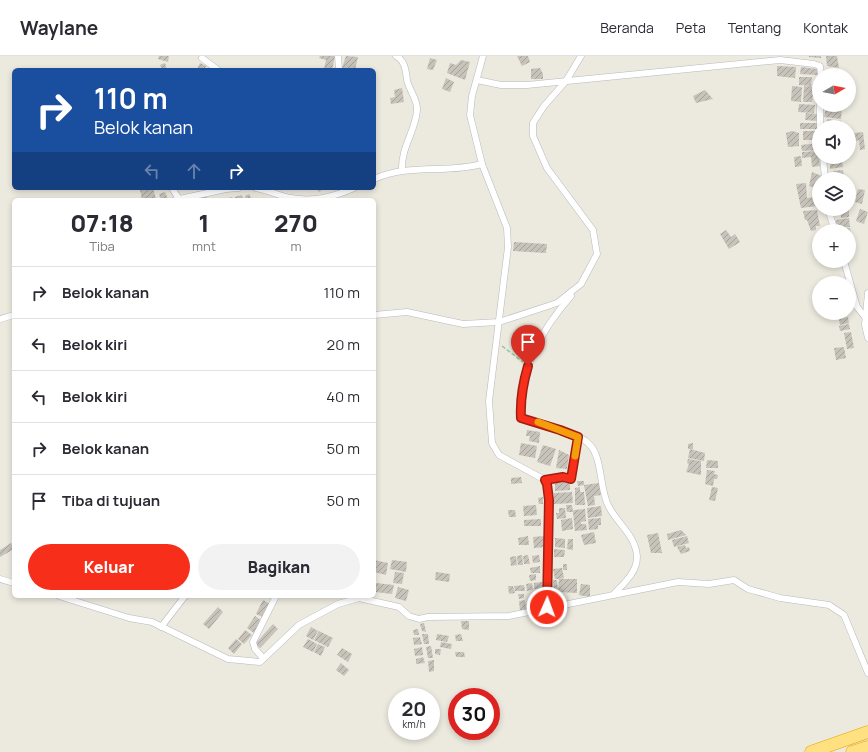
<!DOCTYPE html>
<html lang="id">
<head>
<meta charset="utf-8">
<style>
	:root { --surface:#fff; --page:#f2f2f3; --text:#2b2b33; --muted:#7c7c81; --line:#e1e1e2; --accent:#f62e1a }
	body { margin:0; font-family:Manrope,sans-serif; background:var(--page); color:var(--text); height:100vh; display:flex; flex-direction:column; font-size:15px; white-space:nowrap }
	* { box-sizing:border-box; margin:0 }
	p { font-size:13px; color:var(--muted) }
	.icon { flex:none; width:22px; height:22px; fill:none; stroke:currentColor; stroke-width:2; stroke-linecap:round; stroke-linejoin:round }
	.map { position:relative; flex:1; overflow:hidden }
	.drawer { position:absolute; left:12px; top:142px; width:364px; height:400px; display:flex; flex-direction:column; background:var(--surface); border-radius:6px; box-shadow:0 2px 6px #0003 }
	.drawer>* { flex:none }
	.top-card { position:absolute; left:12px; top:12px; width:364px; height:122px; border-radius:6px; box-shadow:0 2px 6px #0003; background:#1a4fa0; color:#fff; overflow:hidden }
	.needle { width:26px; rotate:80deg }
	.controls { position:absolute; left:812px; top:12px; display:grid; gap:8px }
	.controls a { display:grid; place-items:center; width:44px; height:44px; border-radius:50%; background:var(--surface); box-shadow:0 2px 6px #0003; font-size:20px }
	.speed { position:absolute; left:388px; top:632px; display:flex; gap:8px; font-size:20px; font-weight:700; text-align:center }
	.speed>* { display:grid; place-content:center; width:52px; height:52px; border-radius:50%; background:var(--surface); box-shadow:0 2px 6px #0003; line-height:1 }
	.speed small { font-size:10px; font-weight:400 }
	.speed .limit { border:6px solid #d22; background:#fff; color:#111 }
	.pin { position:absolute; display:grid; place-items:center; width:34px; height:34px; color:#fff; margin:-41px -17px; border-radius:50% 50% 50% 0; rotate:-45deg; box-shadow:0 0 4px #0007 }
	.pin .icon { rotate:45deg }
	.me { position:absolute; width:44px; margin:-22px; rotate:2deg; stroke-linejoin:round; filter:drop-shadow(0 0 3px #0008) }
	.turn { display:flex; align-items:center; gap:14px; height:84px; padding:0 16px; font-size:18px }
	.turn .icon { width:52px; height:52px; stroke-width:2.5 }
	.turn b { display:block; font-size:28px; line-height:34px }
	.lanes { display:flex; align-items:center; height:38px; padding:0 16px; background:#0003; justify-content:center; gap:20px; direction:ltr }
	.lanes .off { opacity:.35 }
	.eta { display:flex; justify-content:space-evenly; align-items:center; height:68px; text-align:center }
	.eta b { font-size:24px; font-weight:800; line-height:28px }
	.button { display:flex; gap:8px; margin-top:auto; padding:8px 16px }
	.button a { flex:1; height:46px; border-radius:24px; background:var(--accent); color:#fff; font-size:16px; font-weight:800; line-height:46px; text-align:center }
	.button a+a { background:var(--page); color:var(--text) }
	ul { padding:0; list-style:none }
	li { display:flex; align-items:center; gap:12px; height:52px; padding:0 16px; border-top:1px solid var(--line) }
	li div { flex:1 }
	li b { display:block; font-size:15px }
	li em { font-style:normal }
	header { display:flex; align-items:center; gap:24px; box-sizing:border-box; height:56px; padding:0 20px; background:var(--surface); border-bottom:1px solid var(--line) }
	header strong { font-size:19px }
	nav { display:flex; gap:22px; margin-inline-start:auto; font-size:14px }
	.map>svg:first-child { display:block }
	.building { fill:url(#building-hatch) }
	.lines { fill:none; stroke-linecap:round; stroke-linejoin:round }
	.street-casing { stroke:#b6b9bf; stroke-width:7 }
	.highway-casing { stroke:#eaa400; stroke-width:13 }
	.path { stroke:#91c7a1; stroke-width:1.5; stroke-dasharray:4 2; stroke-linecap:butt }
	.street { stroke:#fff; stroke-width:6 }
	.highway { stroke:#ffe182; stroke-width:12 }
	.route-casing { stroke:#a01e11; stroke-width:10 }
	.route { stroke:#f62e1a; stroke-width:7 }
	.slow { stroke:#f59e0b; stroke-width:7 }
</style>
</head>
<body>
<header>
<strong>Waylane</strong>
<nav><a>Beranda</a><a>Peta</a><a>Tentang</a><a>Kontak</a></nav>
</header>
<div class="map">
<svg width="868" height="696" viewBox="0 0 868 696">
	<defs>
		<pattern id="building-hatch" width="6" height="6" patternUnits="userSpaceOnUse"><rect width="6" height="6" fill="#c7c3bb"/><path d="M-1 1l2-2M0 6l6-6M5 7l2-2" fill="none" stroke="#a4a19b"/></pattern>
	</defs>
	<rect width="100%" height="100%" fill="#ece9de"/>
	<g class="building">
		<path d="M159,0H169L168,6L158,3Z"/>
		<path d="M320,0H335L332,14L324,13L326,4L319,2Z"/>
		<path d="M346,0L358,1L355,14L342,12Z"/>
		<path d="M517,0H528L530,6L522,10Z"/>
		<path d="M809,0H821V2L809,1Z"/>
		<path d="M826,0H837L839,12L827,10Z"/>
		<path d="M430,2L437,4L433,14L427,13Z"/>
		<path d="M461,4L470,6L465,24L447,17L450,7L456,9Z"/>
		<path d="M165,7L167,14H162L160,9Z"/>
		<path d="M200,7L206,10L204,14H197Z"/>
		<path d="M777,10L796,11L795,22L777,20Z"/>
		<path d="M801,11L817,13V19L800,18Z"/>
		<path d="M540,12L543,18V23H531V13Z"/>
		<path d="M835,15L840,16V19H835Z"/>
		<path d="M799,21H812L811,30L799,29Z"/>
		<path d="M446,22L454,26L450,36L442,33Z"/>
		<path d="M792,30L802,31L801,46L791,45Z"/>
		<path d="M804,30L817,31V38H813L812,46H803Z"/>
		<path d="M402,32L404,46L391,48L390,42L395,41L394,34Z"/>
		<path d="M705,34L713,43L696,47L693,40Z"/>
		<path d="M799,48L815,49L814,57L798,56Z"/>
		<path d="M826,50L842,52L841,63L824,61Z"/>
		<path d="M806,57L818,58V65L805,64Z"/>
		<path d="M827,63L842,65L841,71H826Z"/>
		<rect x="800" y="67" width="18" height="6"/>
		<path d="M792,75L799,77V90L788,91L786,77Z"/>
		<rect x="803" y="75" width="14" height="9"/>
		<path d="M863,76L865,93L860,94L859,84L855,85L854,77Z"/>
		<path d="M819,87V94L802,95L801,89Z"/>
		<path d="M818,95L820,110L812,111L811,101L802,102V96Z"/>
		<path d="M801,100L802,110L795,111L794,101Z"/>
		<path d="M826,101H840V102L827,103Z"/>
		<path d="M842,103L843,111L830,113V108L834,107L833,104Z"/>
		<path d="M843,114L844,123H834L833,115Z"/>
		<path d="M812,116L824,121V123H819V133L809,130Z"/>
		<path d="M806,127L807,142L816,141L817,150L801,152L796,128Z"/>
		<path d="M148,132H153L156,143L142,144L140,134Z"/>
		<path d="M316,132H324L319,136Z"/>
		<path d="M858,133L865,134L862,148L855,146Z"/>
		<path d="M165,136L168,143L161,144L159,138Z"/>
		<path d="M206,138L207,144H199L198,139Z"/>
		<path d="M249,138L251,142L246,144L245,140Z"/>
		<path d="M242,139L243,144H235V141Z"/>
		<path d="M232,141L233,144H223Z"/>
		<path d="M834,153H849V161L841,162V159H834Z"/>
		<path d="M860,153L868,156L864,168L856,165Z"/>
		<path d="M817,154L820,170H816V174L811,175L807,164H805L803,155Z"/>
		<path d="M849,162L850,171L837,172L836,164Z"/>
		<path d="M850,172L851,181H849V175H842V173Z"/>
		<path d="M726,174L731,181L735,178L740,186L729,193L720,178Z"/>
		<path d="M514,186L547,188L546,197L513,195Z"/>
		<path d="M848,261L849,267L840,269L839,263Z"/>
		<path d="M849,268L850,273L840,275L839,270Z"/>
		<path d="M851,276L854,292L847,293L844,277Z"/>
		<path d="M844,291L846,302L836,304L834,292Z"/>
		<path d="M527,374L540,376L539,387L529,385L530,380H526Z"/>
		<path d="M521,387L537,390L535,402L519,399Z"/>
		<path d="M693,387V393H688V388Z"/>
		<path d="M543,389L556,393L550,410L537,406Z"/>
		<path d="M690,393L705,397L704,405L688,402Z"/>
		<path d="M559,394L569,399L567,413L556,412Z"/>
		<path d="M688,403L701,405V419L686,416L689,408L687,407Z"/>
		<path d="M707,404L718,405V412H706Z"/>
		<path d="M707,414L715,415L714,418L718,419L717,423H714L713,430L705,428Z"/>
		<path d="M521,421L522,427L511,428V422Z"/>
		<path d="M577,425H584V429L578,430Z"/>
		<path d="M570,426V434L555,435V427Z"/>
		<path d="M599,427L601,439L594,440L595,449L588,450L584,429Z"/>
		<path d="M580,431V436H584L585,449H575V432Z"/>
		<path d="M712,431L718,432L715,445L709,444Z"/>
		<path d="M572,436L573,447L554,448V437Z"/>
		<path d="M543,441V448H539L538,442Z"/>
		<path d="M536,449L537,459L524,460L523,450Z"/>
		<path d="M566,449H572L573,456H567Z"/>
		<path d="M601,450L602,460L588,462L587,452Z"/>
		<path d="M559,452H565L566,462L557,463L556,457H559Z"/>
		<path d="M585,453L586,465L581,466V468H586L587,474L575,475L573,456L574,454Z"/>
		<path d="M508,454H515L516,461H509Z"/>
		<path d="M572,462L573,473L562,475L561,464Z"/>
		<path d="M601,462V469H598V473L589,474L588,463Z"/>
		<path d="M541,463V470H524V464Z"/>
		<path d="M681,474L686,479L668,484L667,478Z"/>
		<path d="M594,476L596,487L584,489L581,479Z"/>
		<path d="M658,477L662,497H651L647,479Z"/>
		<path d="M528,480L529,489H519L518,482Z"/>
		<path d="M544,480L545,491L534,492L533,481Z"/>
		<path d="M687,480L689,487L674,491L672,484Z"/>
		<path d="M555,482L565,483V492L555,491Z"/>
		<path d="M568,483H573V494L567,493Z"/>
		<path d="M11,487L14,493L0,501V494Z"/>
		<path d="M685,489L686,492L689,491L690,495L681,498L677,491Z"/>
		<path d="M554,493L565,494L564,501H554Z"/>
		<path d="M522,499L523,509H518L517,500Z"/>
		<path d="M528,499L530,508H524L523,500Z"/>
		<path d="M539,499L540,506L533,507L532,500Z"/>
		<path d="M516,500L517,509L511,510L510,501Z"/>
		<path d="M374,504L388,507L386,519L374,516Z"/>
		<path d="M392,504L407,506L406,516L390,513Z"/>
		<rect x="563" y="508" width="4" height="6"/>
		<path d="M540,510V517H531L530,512Z"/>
		<path d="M562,512L564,522L559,523H577V537L558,536L559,523H555L553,513Z"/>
		<path d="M395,516L404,517L402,528L393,527Z"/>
		<path d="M436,516L450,518L449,526L435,524Z"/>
		<path d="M536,518V524L530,525L529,519Z"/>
		<path d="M553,524H557L558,535H554Z"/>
		<path d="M542,526L543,533H534V527Z"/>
		<path d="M376,527L394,529L392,538L375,536Z"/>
		<path d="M532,527L533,534L527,535L526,528Z"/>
		<path d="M581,528L590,529V541L579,539Z"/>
		<path d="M524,529L525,535H515L514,530Z"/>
		<path d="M508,530H513L515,537L509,538Z"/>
		<path d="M398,531L409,534L406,545L395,542Z"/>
		<path d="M542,536L543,545H536L535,537Z"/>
		<path d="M518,538H524V542L519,543Z"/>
		<path d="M263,544L270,548L263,561L256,558Z"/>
		<path d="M525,544L526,554L520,555L519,545Z"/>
		<path d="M218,551L223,556L209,573L203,568Z"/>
		<path d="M255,560L262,565L254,577L247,572Z"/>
		<path d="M461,565H469V574L462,573Z"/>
		<path d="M424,567L426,576L422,575L420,568Z"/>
		<path d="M273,568L278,573L260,592L255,588Z"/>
		<path d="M311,571L318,575L313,584L306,580Z"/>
		<path d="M418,573L419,579H414L413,574Z"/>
		<path d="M245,574L252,579L244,588L238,583Z"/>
		<path d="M319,575L333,582L328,591L314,584Z"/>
		<path d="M422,578H428L429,588H424Z"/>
		<path d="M437,578L449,580L447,586L436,584Z"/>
		<path d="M461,578L463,585H456L455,579Z"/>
		<path d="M420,581L422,588L414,589L413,582Z"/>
		<path d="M236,583L242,588L234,598L228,592Z"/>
		<path d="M308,583L317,588L313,596L303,591Z"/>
		<path d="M441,586L452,588L451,593L440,591Z"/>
		<path d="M318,588L325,591L321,600L314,596Z"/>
		<path d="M431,590L433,602H428L426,591Z"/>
		<path d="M422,591L423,599L415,600L414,593Z"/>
		<path d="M342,592L352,598L348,606L337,599Z"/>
		<path d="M435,593H441L440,599L435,598Z"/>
		<path d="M455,596H464L465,601H456Z"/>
		<path d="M423,601L425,607L416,608V603Z"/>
		<path d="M434,604V615L429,616L428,605Z"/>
		<path d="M341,607L349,614L344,620L336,614Z"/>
	</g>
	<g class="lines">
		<g class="street-casing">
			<g id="street">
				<path d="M338,0L339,14"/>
				<path d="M396,0C405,4 406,16 407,24C409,34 418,44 417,54C416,74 401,91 402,114"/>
				<path d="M483,0L472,40L470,59L482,108L507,172L508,191L489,345L492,387L499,399L545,424L547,428L549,444L547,551"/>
				<path d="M202,2L218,14"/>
				<path d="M477,24L501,29H527L780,4L814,8L820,10L821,19"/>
				<path d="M820,49V71"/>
				<path d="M823,101L825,123"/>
				<path d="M374,123C411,107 445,118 482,108"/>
				<path d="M172,132L179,143"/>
				<path d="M256,132C268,134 279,140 291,142C314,146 333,141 354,132"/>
				<path d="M175,144L226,133L238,132"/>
				<path d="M828,153L835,175"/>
				<path d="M844,205L857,251L865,261"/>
				<path d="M868,237L865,269L868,282"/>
				<path d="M571,240C541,274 518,314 521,362C538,366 578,376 589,388C603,401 599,434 609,451C618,468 636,480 637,501C637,517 623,528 613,539"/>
				<path d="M374,259L407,256L463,268L499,266L557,247L581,228L597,198L593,174L547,112L533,80V67L544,50L566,25L581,0"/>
				<path d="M0,263L14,259"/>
				<path d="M545,424L563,421L571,423L577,381"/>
				<path d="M0,523L14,527"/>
				<path d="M59,540L129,562L152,566L228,603L260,606L299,569L338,548L359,542L399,551L409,560L419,563L428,561L509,560L678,526L709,528L734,524L748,533L780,542L829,549L844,559L868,617"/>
				<path d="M161,571L185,540"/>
				<path d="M263,602L255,593L253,586L276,540"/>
			</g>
		</g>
		<g class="highway-casing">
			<g id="highway">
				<path d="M811,696L868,676"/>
				<path d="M852,696L868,691"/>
			</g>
		</g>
		<path class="path" d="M502,290L523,306"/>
		<use href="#street" class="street"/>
		<use href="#highway" class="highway"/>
	</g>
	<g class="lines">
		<g class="route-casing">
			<path id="route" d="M528,310C523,327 520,344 521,362L560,374L578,381L571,423L563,421L545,424L547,428L549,444L547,551"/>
		</g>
		<use href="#route" class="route"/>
		<path class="slow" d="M538,366L578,381L575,400"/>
	</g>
</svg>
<div class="controls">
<a><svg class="needle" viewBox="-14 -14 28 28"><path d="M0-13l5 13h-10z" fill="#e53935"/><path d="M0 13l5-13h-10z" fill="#7c7c81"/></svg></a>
<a><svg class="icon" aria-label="sound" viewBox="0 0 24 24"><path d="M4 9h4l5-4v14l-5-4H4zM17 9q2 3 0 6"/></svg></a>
<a><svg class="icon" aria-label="layers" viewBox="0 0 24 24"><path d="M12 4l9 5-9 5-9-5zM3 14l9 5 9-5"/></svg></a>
<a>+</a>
<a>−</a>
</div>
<div class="speed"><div>20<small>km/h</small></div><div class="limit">30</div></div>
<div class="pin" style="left:528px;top:310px;background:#d93025"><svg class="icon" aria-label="arrive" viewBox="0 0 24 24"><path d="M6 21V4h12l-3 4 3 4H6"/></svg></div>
<svg class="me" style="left:547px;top:551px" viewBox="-20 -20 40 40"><circle r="17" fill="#f62e1a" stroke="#fff" stroke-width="3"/><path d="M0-11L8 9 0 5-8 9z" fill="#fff"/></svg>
<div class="top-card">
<div class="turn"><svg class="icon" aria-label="right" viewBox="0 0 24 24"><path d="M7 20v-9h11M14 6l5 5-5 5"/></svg><div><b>110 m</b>Belok kanan</div></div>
<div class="lanes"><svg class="icon off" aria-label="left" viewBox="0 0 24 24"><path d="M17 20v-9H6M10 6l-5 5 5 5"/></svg><svg class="icon off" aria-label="ahead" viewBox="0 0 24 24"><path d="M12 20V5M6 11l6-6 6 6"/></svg><svg class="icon" aria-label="right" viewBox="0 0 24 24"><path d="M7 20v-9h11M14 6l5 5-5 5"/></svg></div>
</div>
<section class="drawer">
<div class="eta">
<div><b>07:18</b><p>Tiba</p></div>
<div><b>1</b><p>mnt</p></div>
<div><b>270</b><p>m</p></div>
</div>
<ul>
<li><svg class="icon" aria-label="right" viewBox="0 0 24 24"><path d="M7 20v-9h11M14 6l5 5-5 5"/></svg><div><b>Belok kanan</b></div><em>110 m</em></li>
<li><svg class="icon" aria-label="left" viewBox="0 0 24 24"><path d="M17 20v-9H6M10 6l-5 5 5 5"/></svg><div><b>Belok kiri</b></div><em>20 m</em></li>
<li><svg class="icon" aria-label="left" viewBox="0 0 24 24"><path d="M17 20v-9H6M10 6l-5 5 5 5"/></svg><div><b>Belok kiri</b></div><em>40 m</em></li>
<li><svg class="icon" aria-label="right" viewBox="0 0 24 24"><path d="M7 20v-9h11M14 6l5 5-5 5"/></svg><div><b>Belok kanan</b></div><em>50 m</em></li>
<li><svg class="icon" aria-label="arrive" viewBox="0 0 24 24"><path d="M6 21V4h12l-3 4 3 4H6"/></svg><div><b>Tiba di tujuan</b></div><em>50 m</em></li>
</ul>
<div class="button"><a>Keluar</a><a>Bagikan</a></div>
</section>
</div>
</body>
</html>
